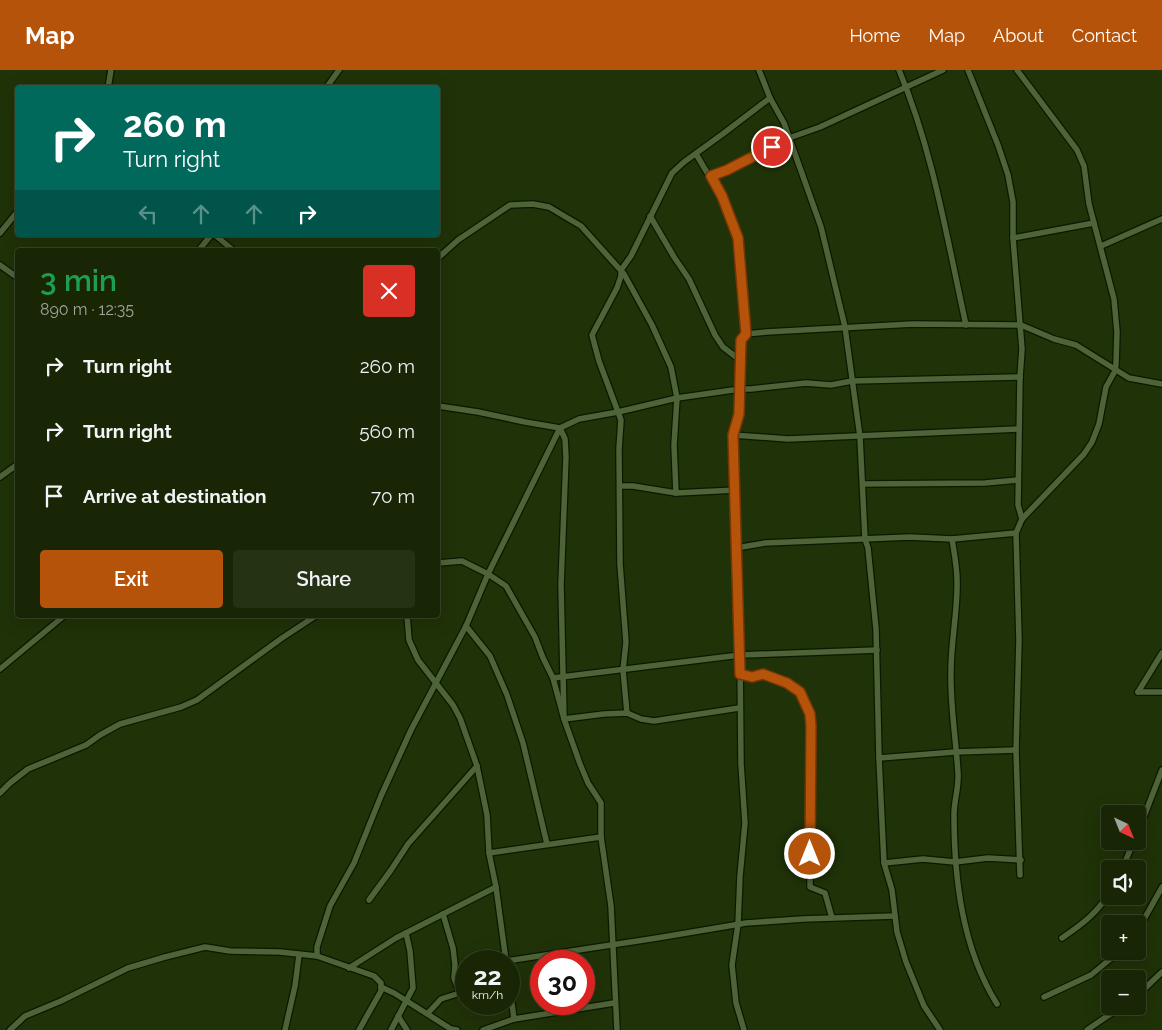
<!DOCTYPE html>
<html lang="en">
<head>
<meta charset="utf-8">
<style>
	:root { --surface:#182606; --page:#253214; --text:#f1f3f6; --muted:#9fa59b; --line:#364328; --accent:#b45309 }
	body { margin:0; font-family:Raleway,sans-serif; background:var(--page); color:var(--text); height:100vh; display:flex; flex-direction:column; font-size:19px; white-space:nowrap }
	* { box-sizing:border-box; margin:0 }
	p { font-size:16px; color:var(--muted) }
	.icon { flex:none; width:28px; height:28px; fill:none; stroke:currentColor; stroke-width:2; stroke-linecap:round; stroke-linejoin:round }
	.map { position:relative; flex:1; overflow:hidden }
	.sheet { position:absolute; left:15px; top:178px; width:425px; height:370px; display:flex; flex-direction:column; background:var(--surface); border-radius:5px; box-shadow:0 5px 20px #0002,0 0 0 1px var(--line) }
	.sheet>* { flex:none }
	.hud { position:absolute; left:15px; top:15px; width:425px; height:152px; border-radius:5px; box-shadow:0 5px 20px #0002,0 0 0 1px var(--line); background:#00695c; color:#fff; overflow:hidden }
	.needle { width:32px; rotate:137deg }
	.controls { position:absolute; left:1101px; top:735px; display:grid; gap:10px }
	.controls a { display:grid; place-items:center; width:45px; height:45px; border-radius:5px; background:var(--surface); box-shadow:0 5px 20px #0002,0 0 0 1px var(--line); font-size:25px }
	.speed { position:absolute; left:455px; top:880px; display:flex; gap:10px; font-size:25px; font-weight:700; text-align:center }
	.speed>* { display:grid; place-content:center; width:65px; height:65px; border-radius:50%; background:var(--surface); box-shadow:0 5px 20px #0002,0 0 0 1px var(--line); line-height:1 }
	.speed small { font-size:12px; font-weight:400 }
	.speed .limit { border:8px solid #d22; background:#fff; color:#111 }
	.pin { position:absolute; display:grid; place-items:center; width:42px; height:42px; color:#fff; margin:-21px; border:2px solid #fff; border-radius:50%; box-shadow:0 1px 5px #0007 }
	.me { position:absolute; width:55px; margin:-28px; rotate:0deg; stroke-linejoin:round; filter:drop-shadow(0 0 4px #0008) }
	.turn { display:flex; align-items:center; gap:18px; height:105px; padding:0 25px; font-size:22px }
	.turn .icon { width:65px; height:65px; stroke-width:2.5 }
	.turn b { display:block; font-size:35px; line-height:42px }
	.lanes { display:flex; align-items:center; height:48px; padding:0 25px; background:#0003; justify-content:center; gap:25px; direction:ltr }
	.lanes .off { opacity:.35 }
	.round { display:grid; place-items:center; flex:none; width:52px; height:52px; border-radius:5px; background:var(--page) }
	.head { display:flex; align-items:center; justify-content:space-between; height:85px; padding:0 25px }
	h1 { font-size:30px; font-weight:600; line-height:38px; color:#1e9e55 }
	.cta { display:flex; gap:10px; margin-top:auto; padding:10px 25px }
	.cta a { flex:1; height:58px; border-radius:5px; background:var(--accent); color:#fff; font-size:20px; font-weight:600; line-height:58px; text-align:center }
	.cta a+a { background:var(--page); color:var(--text) }
	ul { padding:0; list-style:none }
	li { display:flex; align-items:center; gap:15px; height:65px; padding:0 25px }
	li div { flex:1 }
	li b { display:block; font-size:19px }
	li em { font-style:normal }
	header { display:flex; align-items:center; gap:30px; box-sizing:border-box; height:70px; padding:0 25px; background:var(--accent); color:#fff }
	header strong { font-size:24px }
	nav { display:flex; gap:28px; margin-inline-start:auto; font-size:18px }
	.map>svg:first-child { display:block }
	.lines { fill:none; stroke-linecap:round; stroke-linejoin:round }
	.minor-casing { stroke:#0c1800; stroke-width:8 }
	.minor { stroke:#4f6339; stroke-width:5.5 }
	.route-casing { stroke:#753606; stroke-width:12 }
	.route { stroke:#b45309; stroke-width:9 }
</style>
</head>
<body>
<header>
<strong>Map</strong>
<nav><a>Home</a><a>Map</a><a>About</a><a>Contact</a></nav>
</header>
<div class="map">
<svg width="1162" height="960" viewBox="0 0 1162 960">
	<rect width="100%" height="100%" fill="#203208"/>
	<g class="lines">
		<g class="minor-casing">
			<g id="minor">
				<path d="M759,0L770,28L784,53L821,157L845,257L860,367L865,469L868,478L876,559L879,688L884,793L892,820L897,862L906,892L924,936L940,960"/>
				<path d="M899,0C933,81 947,169 966,255"/>
				<path d="M968,0L998,75L1008,105L1013,132V168L1022,279L1020,307L1018,435L1022,449L1016,463L1019,570L1016,680L1020,805"/>
				<path d="M1017,0L1077,80L1084,96L1089,134L1114,229L1117,262L1116,294L1115,301L1106,317L1099,354L1092,372L1084,384L1022,449"/>
				<path d="M108,18L111,0"/>
				<path d="M326,18L339,0"/>
				<path d="M696,84L721,126L738,168L746,264"/>
				<path d="M711,106L727,100L789,68L820,57L943,0"/>
				<path d="M650,146L674,187L689,209L715,265L723,277L740,290"/>
				<path d="M0,163L18,141"/>
				<path d="M215,165L233,180"/>
				<path d="M1013,168L1094,153"/>
				<path d="M1101,176L1162,149"/>
				<path d="M199,180L211,165"/>
				<path d="M438,188L458,170L510,135L533,134L549,137L581,156L624,204L652,255L671,297L677,328L674,375L676,423L736,420"/>
				<path d="M0,195L18,208"/>
				<path d="M438,336L478,342L525,352L560,358L565,369L566,387L561,515L564,649L604,644L627,643L641,649L654,651L739,638"/>
				<path d="M733,365L788,369L1019,359"/>
				<path d="M0,407L18,394"/>
				<path d="M863,414L985,413L1018,410"/>
				<path d="M620,416H633L676,423"/>
				<path d="M952,469C954,482 957,496 957,510C958,540 951,570 951,601C950,635 956,669 958,703C959,717 954,731 954,744C954,808 962,878 997,934"/>
				<path d="M736,478L765,473L910,467L952,469L1016,463"/>
				<path d="M438,493L462,491L488,504L506,516L535,567L543,588L553,608L564,649L580,694L588,713L601,733V767L611,836L617,960"/>
				<path d="M407,545L409,570L418,590L453,635L460,648L477,696L487,745L489,783L496,817L506,891"/>
				<path d="M466,556L490,586L507,625L523,673L547,774"/>
				<path d="M877,580L740,585L733,365L739,344L740,319H751L806,313L831,315L852,311L1020,307"/>
				<path d="M0,599L65,545"/>
				<path d="M740,603L752,607L763,604L787,613L800,622L810,644L811,656L810,817L825,823L832,848"/>
				<path d="M553,608L740,585L741,694L745,753L740,806L738,854L732,895L736,933L744,960"/>
				<path d="M1138,622L1162,583"/>
				<path d="M1138,622H1162"/>
				<path d="M627,643L623,600L626,572L620,494L619,379L621,350L599,291L592,265L617,218L621,206V200L631,186L672,103L684,92L724,63L770,28"/>
				<path d="M879,688L955,682L1016,680"/>
				<path d="M0,723L10,713L28,699L86,675L100,665L120,654L181,637L197,630L282,568L317,545"/>
				<path d="M1138,762L1162,700"/>
				<path d="M489,783L601,767"/>
				<path d="M884,793L923,789L955,792L988,788L1021,790"/>
				<path d="M1122,799L1134,771"/>
				<path d="M369,830L391,800L408,774L477,696"/>
				<path d="M443,844L453,878L455,895L454,908L460,923"/>
				<path d="M1138,860L1162,817"/>
				<path d="M1062,868C1081,855 1099,842 1110,821"/>
				<path d="M506,891L657,868L746,853L803,849L895,846"/>
				<path d="M349,898L396,868L496,817"/>
				<path d="M381,917L394,923L451,959L457,960"/>
				<path d="M1138,925L1162,902"/>
				<path d="M1044,927L1091,905L1120,881"/>
				<path d="M428,943L441,929L466,921"/>
				<path d="M398,946L407,960"/>
				<path d="M514,949L614,933"/>
				<path d="M10,960L25,946L61,931L128,898L165,887L205,877L230,881L280,882L317,886"/>
				<path d="M285,960L295,916L299,885"/>
				<path d="M359,960L381,921V913L374,906L317,886V877L330,836L354,793L381,726L411,660L466,556L488,504L560,358L579,349L618,342L677,328L740,319L742,268L746,264L766,262L913,254L1021,255L1054,269L1076,275L1129,308L1162,314"/>
				<path d="M391,960L413,918L410,881L406,863"/>
				<path d="M483,960L514,949L509,911"/>
				<path d="M1087,960L1122,936"/>
			</g>
		</g>
		<use href="#minor" class="minor"/>
	</g>
	<g class="lines">
		<g class="route-casing">
			<path id="route" d="M772,77L727,100L711,106L722,126L738,168L746,264L741,270L739,344L733,365L740,604L752,607L763,604L787,613L800,622L810,644L811,656L810,784"/>
		</g>
		<use href="#route" class="route"/>
	</g>
</svg>
<div class="controls">
<a><svg class="needle" viewBox="-14 -14 28 28"><path d="M0-13l5 13h-10z" fill="#e53935"/><path d="M0 13l5-13h-10z" fill="#9fa59b"/></svg></a>
<a><svg class="icon" aria-label="sound" viewBox="0 0 24 24"><path d="M4 9h4l5-4v14l-5-4H4zM17 9q2 3 0 6"/></svg></a>
<a>+</a>
<a>−</a>
</div>
<div class="speed"><div>22<small>km/h</small></div><div class="limit">30</div></div>
<div class="pin" style="left:772px;top:77px;background:#d93025"><svg class="icon" aria-label="arrive" viewBox="0 0 24 24"><path d="M6 21V4h12l-3 4 3 4H6"/></svg></div>
<svg class="me" style="left:810px;top:784px" viewBox="-20 -20 40 40"><circle r="17" fill="#b45309" stroke="#fff" stroke-width="3"/><path d="M0-11L8 9 0 5-8 9z" fill="#fff"/></svg>
<div class="hud">
<div class="turn"><svg class="icon" aria-label="right" viewBox="0 0 24 24"><path d="M7 20v-9h11M14 6l5 5-5 5"/></svg><div><b>260 m</b>Turn right</div></div>
<div class="lanes"><svg class="icon off" aria-label="left" viewBox="0 0 24 24"><path d="M17 20v-9H6M10 6l-5 5 5 5"/></svg><svg class="icon off" aria-label="ahead" viewBox="0 0 24 24"><path d="M12 20V5M6 11l6-6 6 6"/></svg><svg class="icon off" aria-label="ahead" viewBox="0 0 24 24"><path d="M12 20V5M6 11l6-6 6 6"/></svg><svg class="icon" aria-label="right" viewBox="0 0 24 24"><path d="M7 20v-9h11M14 6l5 5-5 5"/></svg></div>
</div>
<section class="sheet">
<div class="head"><div><h1>3 min</h1><p>890 m · 12:35</p></div><a class="round" style="background:#d93025;color:#fff"><svg class="icon" aria-label="close" viewBox="0 0 24 24"><path d="M6 6l12 12M18 6L6 18"/></svg></a></div>
<ul>
<li><svg class="icon" aria-label="right" viewBox="0 0 24 24"><path d="M7 20v-9h11M14 6l5 5-5 5"/></svg><div><b>Turn right</b></div><em>260 m</em></li>
<li><svg class="icon" aria-label="right" viewBox="0 0 24 24"><path d="M7 20v-9h11M14 6l5 5-5 5"/></svg><div><b>Turn right</b></div><em>560 m</em></li>
<li><svg class="icon" aria-label="arrive" viewBox="0 0 24 24"><path d="M6 21V4h12l-3 4 3 4H6"/></svg><div><b>Arrive at destination</b></div><em>70 m</em></li>
</ul>
<div class="cta"><a>Exit</a><a>Share</a></div>
</section>
</div>
</body>
</html>
